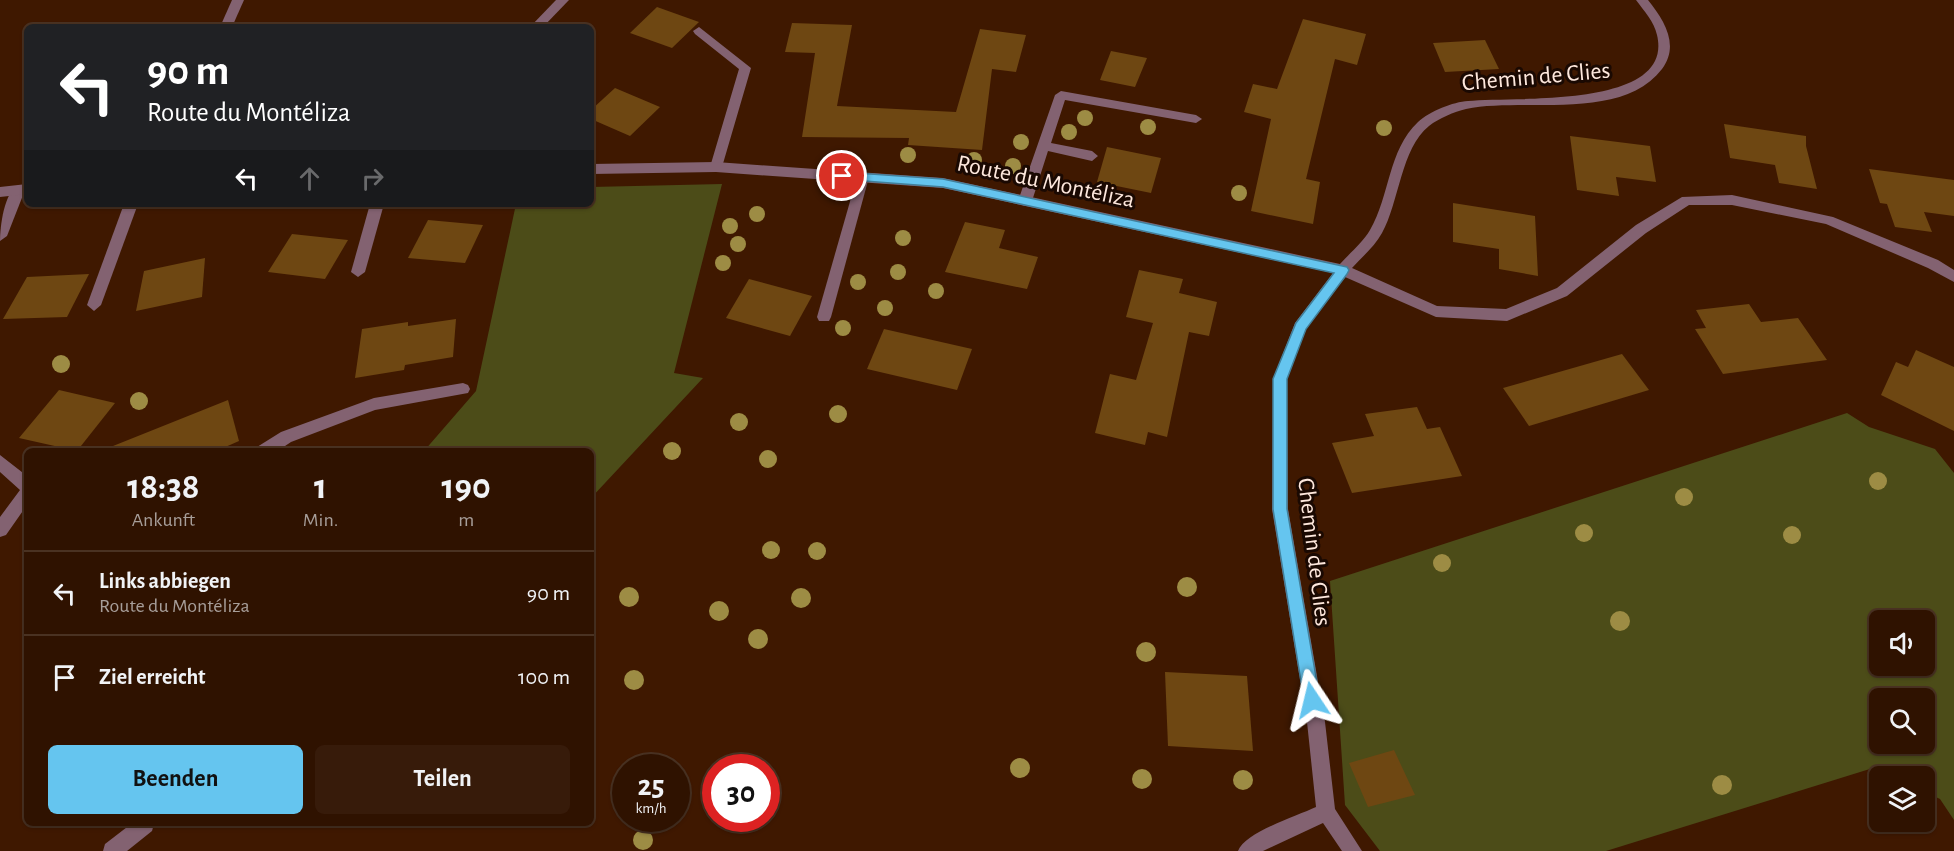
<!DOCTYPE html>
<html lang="de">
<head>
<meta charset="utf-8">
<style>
	:root { --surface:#2f1200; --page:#371b0a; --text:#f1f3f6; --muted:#a79e99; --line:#4a3222; --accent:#65c5ef }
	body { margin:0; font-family:"Alegreya Sans",sans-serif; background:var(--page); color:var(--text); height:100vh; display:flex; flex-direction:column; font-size:22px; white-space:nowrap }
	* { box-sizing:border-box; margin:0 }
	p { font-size:20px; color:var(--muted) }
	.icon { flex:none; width:33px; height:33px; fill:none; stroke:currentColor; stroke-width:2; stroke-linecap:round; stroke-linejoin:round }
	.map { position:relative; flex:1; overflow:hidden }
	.side { position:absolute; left:24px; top:448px; width:570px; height:378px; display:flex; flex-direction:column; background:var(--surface); border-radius:9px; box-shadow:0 2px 4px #0004,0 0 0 2px var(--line) }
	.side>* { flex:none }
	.top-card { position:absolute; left:24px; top:24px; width:570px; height:183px; border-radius:9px; box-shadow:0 2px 4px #0004,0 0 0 2px var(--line); background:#202124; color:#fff; overflow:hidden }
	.fabs { position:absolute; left:1869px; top:610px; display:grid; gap:12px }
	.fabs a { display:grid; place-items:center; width:66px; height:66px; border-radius:9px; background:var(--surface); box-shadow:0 2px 4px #0004,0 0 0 2px var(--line); font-size:30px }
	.speed { position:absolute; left:612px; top:754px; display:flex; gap:12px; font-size:30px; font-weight:700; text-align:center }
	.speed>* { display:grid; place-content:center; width:78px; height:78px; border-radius:50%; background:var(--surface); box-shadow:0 2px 4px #0004,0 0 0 2px var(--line); line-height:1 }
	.speed small { font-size:15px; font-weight:400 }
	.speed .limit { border:9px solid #d22; background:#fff; color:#111 }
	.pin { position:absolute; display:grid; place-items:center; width:51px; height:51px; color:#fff; margin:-26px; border:3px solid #fff; border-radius:50%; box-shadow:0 2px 6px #0007 }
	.me { position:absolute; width:66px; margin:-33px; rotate:350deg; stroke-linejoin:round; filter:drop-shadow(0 0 4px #0008) }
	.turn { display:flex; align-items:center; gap:21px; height:126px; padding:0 24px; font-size:27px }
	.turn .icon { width:78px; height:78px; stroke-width:2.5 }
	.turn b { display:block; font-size:42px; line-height:51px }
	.lanes { display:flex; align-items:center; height:57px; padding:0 24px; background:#0003; justify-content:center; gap:30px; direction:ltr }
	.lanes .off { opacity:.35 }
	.eta { display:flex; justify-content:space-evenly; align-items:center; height:102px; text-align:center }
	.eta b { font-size:36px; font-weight:600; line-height:42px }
	.button { display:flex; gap:12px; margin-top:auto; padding:12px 24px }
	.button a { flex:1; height:69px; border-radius:9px; background:var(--accent); color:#111; font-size:24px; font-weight:600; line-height:69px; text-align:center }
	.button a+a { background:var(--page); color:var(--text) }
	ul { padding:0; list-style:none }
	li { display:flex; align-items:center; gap:18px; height:84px; padding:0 24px; border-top:2px solid var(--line) }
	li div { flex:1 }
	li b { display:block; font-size:22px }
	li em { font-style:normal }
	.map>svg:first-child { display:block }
	.green { fill:#4c4c18; fill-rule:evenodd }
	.building { fill:#6e4712 }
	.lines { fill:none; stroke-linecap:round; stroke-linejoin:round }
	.service { fill:#836271; fill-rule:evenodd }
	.minor { fill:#836271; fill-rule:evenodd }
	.tree { fill:#9d8c44 }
	.route { fill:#65c5ef; stroke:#42809b; stroke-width:1.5 }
	.labels { text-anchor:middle; stroke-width:6; stroke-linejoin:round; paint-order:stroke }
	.street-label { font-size:24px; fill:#fee8dd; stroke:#1a0902 }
</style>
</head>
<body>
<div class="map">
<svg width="1954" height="851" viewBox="0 0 1954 851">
	<rect width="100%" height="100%" fill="#3f1800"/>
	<g class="green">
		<path d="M722,184L674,373L703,378L591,498V452L424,451L476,391L516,204H591V187Z"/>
		<path d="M1847,413L1869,427L1935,449L1954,473V820L1940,799L1925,792L1924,777H1892L1873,768L1606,851H1380L1345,805L1330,581ZM1880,621H1924V666H1880ZM1880,699H1924V744H1880Z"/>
	</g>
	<g class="building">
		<path d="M657,7L699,22L672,48L630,33Z"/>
		<path d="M1303,19L1366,34L1357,65L1335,59L1306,179L1320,182L1313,224L1251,211L1271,119L1244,112L1253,84L1277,89Z"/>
		<path d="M792,23L852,25L837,106L956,112L980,29L1026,35L1016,72L992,69L982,150L908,145L909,138L802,137L815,53L785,52Z"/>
		<path d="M1485,40L1499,69L1445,72L1433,43Z"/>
		<path d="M1111,51L1147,58L1135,87L1100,80Z"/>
		<path d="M615,88L660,107L630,136L591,119V110Z"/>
		<path d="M1724,124L1806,136V146L1817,189L1779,183L1775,165L1730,158Z"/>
		<path d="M1570,136L1650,146L1656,182L1616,177L1619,196L1577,190Z"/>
		<path d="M1107,147L1161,158L1151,193L1097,182Z"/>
		<path d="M1869,169L1954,180V216L1924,212L1932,232L1895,227L1887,204L1880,203Z"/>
		<path d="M1453,203L1535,216L1538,276L1499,269V249L1453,242Z"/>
		<path d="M428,220L483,225L465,263L408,258Z"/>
		<path d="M965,222L1005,230L999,248L1038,257L1027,289L945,272Z"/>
		<path d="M292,234L348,240L325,279L268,272Z"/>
		<path d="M205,258L202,297L136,311L144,271Z"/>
		<path d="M1139,270L1183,279L1179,293L1217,302L1209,336L1189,332L1167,437L1148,432L1145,445L1095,433L1110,374L1136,380L1153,323L1126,317Z"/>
		<path d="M89,274L67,317L3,319L27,277Z"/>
		<path d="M749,279L812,296L790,336L726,318Z"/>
		<path d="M1749,304L1761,322L1798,318L1827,360L1723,374L1695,329L1706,328L1696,310Z"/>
		<path d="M456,319L453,357L405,365L404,370L355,378L362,329L408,322V326Z"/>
		<path d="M884,329L972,349L957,390L867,369Z"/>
		<path d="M1916,350L1954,367V431L1881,395L1896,362L1908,367Z"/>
		<path d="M1622,354L1649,390L1529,426L1503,388Z"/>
		<path d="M59,390L115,403L77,451L19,438Z"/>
		<path d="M228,400L239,441L214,452H104L103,450Z"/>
		<path d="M1417,407L1427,429L1440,427L1462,476L1352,493L1332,443L1374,436L1365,414Z"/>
		<path d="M1165,672L1247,676L1253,751L1168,746Z"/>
		<path d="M1394,750L1415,795L1368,807L1349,763Z"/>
	</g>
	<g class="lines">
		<g class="service">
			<path d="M232,0H244L232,27H220Z"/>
			<path d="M556,0H569L543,27H530Z"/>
			<path d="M699,27L751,68L722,167L716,172L710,167L739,69L695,34L693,31Z"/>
			<path d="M1061,91L1196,115L1202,119L1196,123L1065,100L1051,143L1092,151L1098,156L1092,161L1048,151L1032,201L1025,206L1020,204L1018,201L1055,95Z"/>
			<path d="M863,172L869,177L831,317L829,321H819L817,317L857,177Z"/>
			<path d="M19,185L25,190L7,236L0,241C0,227 4,191 19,185Z"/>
			<path d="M124,204H138L101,305L94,311L87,305Z"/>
			<path d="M370,204H384L365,272L358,277L351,272Z"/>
			<path d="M463,383L468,385L470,389L468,393L375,410L291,442L276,452H255L257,447L281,432L374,398Z"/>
			<path d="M0,455L27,476V505L6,535L0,537V517L20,490L0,472Z"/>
			<path d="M131,824H154L152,831L127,851H103L105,844Z"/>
		</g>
		<g class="minor">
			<path d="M1636,0H1648C1664,20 1680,45 1662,69C1622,122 1524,97 1466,109C1454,112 1439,118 1429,126C1401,148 1399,203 1382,233C1375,246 1362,257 1352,268L1437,306L1506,309L1557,288L1636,225L1682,197L1732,195L1833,217L1938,260L1954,270V282L1928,268L1826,224L1732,205H1689L1646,233L1567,296L1507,321L1436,317L1345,277L1306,329L1287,379L1288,509L1325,722L1335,809L1362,851H1342L1323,823L1263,851H1238C1245,832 1297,816 1316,807L1307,722L1272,509L1273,379L1295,323L1333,273L943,188L716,172L591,174V164L716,162L943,178L1340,264C1350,253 1363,242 1370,230C1390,196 1388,150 1418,122C1430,111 1453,102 1468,101C1511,96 1675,110 1657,35C1654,21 1644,11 1636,0Z"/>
			<path d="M27,184V194L0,197V187Z"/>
		</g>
	</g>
	<g class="tree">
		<circle cx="1085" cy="118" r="8"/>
		<circle cx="1148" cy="127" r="8"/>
		<circle cx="1384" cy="128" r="8"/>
		<circle cx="1069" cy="132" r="8"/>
		<circle cx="1021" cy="142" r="8"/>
		<circle cx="908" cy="155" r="8"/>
		<circle cx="974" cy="160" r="8"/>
		<circle cx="1013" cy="166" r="8"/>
		<circle cx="1239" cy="193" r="8"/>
		<circle cx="757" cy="214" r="8"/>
		<circle cx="730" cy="226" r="8"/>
		<circle cx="903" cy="238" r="8"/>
		<circle cx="738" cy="244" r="8"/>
		<circle cx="723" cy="263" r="8"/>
		<circle cx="898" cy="272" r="8"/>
		<circle cx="858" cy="282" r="8"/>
		<circle cx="936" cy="291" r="8"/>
		<circle cx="885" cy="308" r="8"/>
		<circle cx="843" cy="328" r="8"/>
		<circle cx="61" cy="364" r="9"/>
		<circle cx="139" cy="401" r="9"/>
		<circle cx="838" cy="414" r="9"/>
		<circle cx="739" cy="422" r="9"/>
		<circle cx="672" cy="451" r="9"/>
		<circle cx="768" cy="459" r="9"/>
		<circle cx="1878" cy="481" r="9"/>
		<circle cx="1684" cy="497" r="9"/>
		<circle cx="1584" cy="533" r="9"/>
		<circle cx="1792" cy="535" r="9"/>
		<circle cx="771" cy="550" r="9"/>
		<circle cx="817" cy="551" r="9"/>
		<circle cx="1442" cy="563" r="9"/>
		<circle cx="1187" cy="587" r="10"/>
		<circle cx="629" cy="597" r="10"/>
		<circle cx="801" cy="598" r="10"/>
		<circle cx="719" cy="611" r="10"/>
		<circle cx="1620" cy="621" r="10"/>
		<circle cx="758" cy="639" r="10"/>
		<circle cx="1146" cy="652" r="10"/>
		<circle cx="634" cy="680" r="10"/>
		<circle cx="1020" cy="768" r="10"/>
		<circle cx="1142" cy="779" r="10"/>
		<circle cx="1243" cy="780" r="10"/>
		<circle cx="1722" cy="785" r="10"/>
		<circle cx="643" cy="840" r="10"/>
	</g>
	<path class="route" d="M842,172L943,179L1347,267L1349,270L1347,274L1306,329L1287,379V509L1320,700L1317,706L1312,708L1306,706L1304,700L1273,509V379L1296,323L1334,273L943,187L838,179V173Z"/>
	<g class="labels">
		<g class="street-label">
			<text transform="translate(1536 76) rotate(-5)" y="8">Chemin de Clies</text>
			<text transform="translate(1046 181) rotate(12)" y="8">Route du Montéliza</text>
			<text transform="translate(1315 552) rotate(83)" y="8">Chemin de Clies</text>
		</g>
	</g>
</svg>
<div class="fabs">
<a><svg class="icon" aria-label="sound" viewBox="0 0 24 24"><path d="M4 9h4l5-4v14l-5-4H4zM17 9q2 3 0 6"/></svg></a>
<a><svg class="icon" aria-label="search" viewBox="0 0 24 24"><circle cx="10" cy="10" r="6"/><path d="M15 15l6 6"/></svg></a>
<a><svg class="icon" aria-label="layers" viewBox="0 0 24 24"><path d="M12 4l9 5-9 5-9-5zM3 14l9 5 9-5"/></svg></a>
</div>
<div class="speed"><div>25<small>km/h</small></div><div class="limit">30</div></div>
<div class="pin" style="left:842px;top:176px;background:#d93025"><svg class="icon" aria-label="arrive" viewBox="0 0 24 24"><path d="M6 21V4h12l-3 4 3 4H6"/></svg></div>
<svg class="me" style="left:1312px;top:700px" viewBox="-20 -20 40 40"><path d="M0-17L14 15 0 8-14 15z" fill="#65c5ef" stroke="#fff" stroke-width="4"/></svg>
<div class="top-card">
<div class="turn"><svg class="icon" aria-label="left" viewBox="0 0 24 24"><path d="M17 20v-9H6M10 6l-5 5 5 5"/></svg><div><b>90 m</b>Route du Montéliza</div></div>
<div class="lanes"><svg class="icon" aria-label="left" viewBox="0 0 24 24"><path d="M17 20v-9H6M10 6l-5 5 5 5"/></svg><svg class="icon off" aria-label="ahead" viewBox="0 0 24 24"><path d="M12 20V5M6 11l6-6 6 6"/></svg><svg class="icon off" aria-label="right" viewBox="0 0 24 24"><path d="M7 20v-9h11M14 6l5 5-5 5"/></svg></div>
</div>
<section class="side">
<div class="eta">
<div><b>18:38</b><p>Ankunft</p></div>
<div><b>1</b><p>Min.</p></div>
<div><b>190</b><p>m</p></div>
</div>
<ul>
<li><svg class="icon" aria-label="left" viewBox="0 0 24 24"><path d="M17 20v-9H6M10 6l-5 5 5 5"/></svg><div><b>Links abbiegen</b><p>Route du Montéliza</p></div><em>90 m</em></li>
<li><svg class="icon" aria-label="arrive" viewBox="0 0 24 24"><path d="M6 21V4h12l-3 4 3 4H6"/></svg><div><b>Ziel erreicht</b></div><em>100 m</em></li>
</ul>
<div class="button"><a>Beenden</a><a>Teilen</a></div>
</section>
</div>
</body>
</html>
